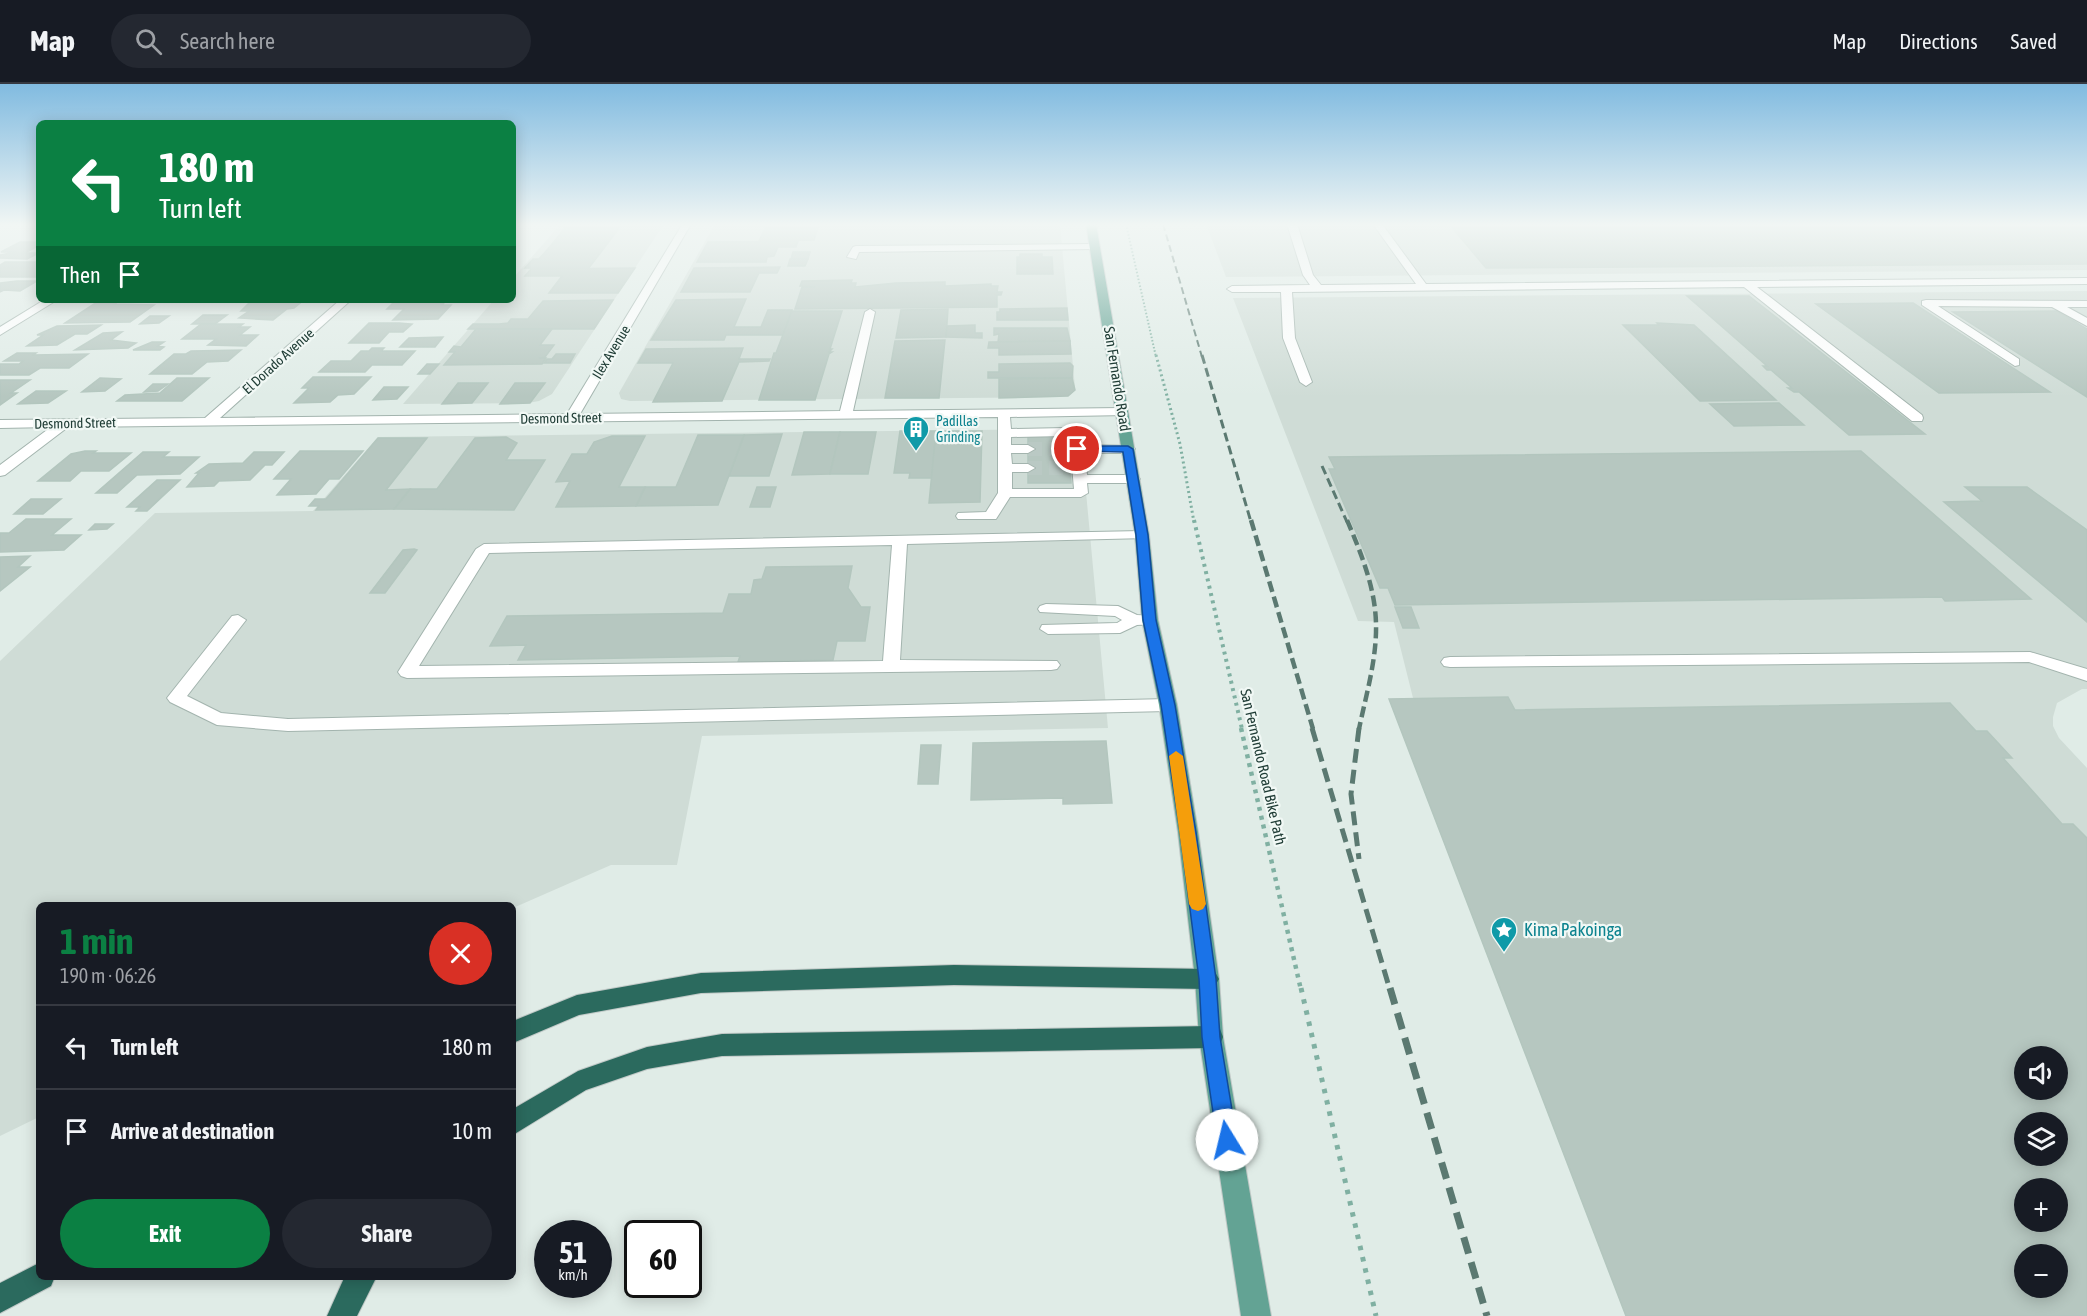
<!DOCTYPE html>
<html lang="en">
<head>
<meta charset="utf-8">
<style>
	:root { --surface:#171b24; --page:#242831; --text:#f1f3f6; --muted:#9ea1a6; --line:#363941; --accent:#0b8043 }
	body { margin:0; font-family:"Asap Condensed",sans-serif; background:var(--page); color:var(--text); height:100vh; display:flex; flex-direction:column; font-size:22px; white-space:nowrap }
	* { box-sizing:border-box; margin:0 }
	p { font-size:20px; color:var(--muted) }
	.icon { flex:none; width:33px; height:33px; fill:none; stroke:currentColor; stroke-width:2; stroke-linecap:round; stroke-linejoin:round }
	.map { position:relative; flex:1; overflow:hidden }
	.panel { position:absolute; left:36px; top:818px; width:480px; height:378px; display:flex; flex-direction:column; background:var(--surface); border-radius:9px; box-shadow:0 3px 15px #0003 }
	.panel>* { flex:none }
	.hud { position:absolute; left:36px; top:36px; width:480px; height:183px; border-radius:9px; box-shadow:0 3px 15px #0003; background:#0b8043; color:#fff; overflow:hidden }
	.fabs { position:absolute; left:2014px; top:962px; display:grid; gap:12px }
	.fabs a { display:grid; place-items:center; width:54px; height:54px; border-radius:50%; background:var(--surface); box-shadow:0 3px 15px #0003; font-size:30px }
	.speed { position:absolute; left:534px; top:1136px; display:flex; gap:12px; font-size:30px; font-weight:700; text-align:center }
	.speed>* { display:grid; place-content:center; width:78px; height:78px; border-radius:50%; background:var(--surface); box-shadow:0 3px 15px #0003; line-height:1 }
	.speed small { font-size:15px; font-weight:400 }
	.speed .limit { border:3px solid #111; border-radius:9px; background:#fff; color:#111 }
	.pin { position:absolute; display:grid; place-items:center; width:51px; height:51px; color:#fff; margin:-26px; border:3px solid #fff; border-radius:50%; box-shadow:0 2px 6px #0007 }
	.me { position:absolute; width:66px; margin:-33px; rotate:351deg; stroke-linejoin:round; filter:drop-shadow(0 0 4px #0008) }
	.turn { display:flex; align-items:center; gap:21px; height:126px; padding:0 24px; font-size:27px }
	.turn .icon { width:78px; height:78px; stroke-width:2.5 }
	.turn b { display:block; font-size:42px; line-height:51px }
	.then { display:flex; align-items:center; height:57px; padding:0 24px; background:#0003; gap:12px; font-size:22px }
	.round { display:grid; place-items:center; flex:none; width:63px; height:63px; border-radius:32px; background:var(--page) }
	.headline { display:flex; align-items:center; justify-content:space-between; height:102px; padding:0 24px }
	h1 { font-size:36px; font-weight:700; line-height:45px; color:var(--accent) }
	.primary-button { display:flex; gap:12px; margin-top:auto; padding:12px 24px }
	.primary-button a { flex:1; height:69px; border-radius:36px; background:var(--accent); color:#fff; font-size:24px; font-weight:700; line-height:69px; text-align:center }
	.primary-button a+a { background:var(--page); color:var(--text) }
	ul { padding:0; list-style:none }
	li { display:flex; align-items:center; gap:18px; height:84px; padding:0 24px; border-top:2px solid var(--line) }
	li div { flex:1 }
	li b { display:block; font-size:22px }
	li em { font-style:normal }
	header { display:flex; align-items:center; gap:36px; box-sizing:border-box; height:84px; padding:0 30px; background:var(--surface); border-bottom:2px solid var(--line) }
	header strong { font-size:28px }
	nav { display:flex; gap:33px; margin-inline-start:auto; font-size:21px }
	.search { width:420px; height:54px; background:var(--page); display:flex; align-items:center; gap:15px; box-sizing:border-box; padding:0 21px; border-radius:33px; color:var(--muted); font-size:22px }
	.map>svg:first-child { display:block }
	.built { fill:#cfdcd6; fill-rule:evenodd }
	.building { fill:#b6c7c0; stroke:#b3c6be; stroke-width:1.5; fill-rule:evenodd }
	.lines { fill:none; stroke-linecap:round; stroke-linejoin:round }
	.minor-tunnel { stroke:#bac9c4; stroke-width:14; stroke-dasharray:14 7; stroke-linecap:butt }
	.minor-casing { stroke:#a3b4ae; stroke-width:2 }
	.major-casing { stroke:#c1c9c7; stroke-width:2 }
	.highway-casing { stroke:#c1c9c7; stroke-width:2 }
	.path-far4 { stroke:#80b0a2; stroke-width:2; stroke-dasharray:1.5 2; stroke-linecap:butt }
	.path-far3 { stroke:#80b0a2; stroke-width:3; stroke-dasharray:2 3; stroke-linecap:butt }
	.path-far2 { stroke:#80b0a2; stroke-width:4; stroke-dasharray:3 4.5; stroke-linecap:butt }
	.path-far1 { stroke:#80b0a2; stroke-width:4.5; stroke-dasharray:4 5; stroke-linecap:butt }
	.path { stroke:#80b0a2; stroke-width:5; stroke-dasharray:4.5 7; stroke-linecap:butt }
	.minor { fill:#fff; fill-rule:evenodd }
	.major { fill:#63a394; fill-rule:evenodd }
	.highway { fill:#2b6a5e; fill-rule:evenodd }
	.rail-far4 { stroke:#5b7971; stroke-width:2; stroke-dasharray:7 4; stroke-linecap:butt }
	.rail-far3 { stroke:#5b7971; stroke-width:3; stroke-dasharray:9 4.5; stroke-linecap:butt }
	.rail-far2 { stroke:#5b7971; stroke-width:4.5; stroke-dasharray:11 5; stroke-linecap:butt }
	.rail-far1 { stroke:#5b7971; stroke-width:5; stroke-dasharray:14 7; stroke-linecap:butt }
	.rail { stroke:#5b7971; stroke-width:7; stroke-dasharray:17 9; stroke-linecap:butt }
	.route { fill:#1a73e8; stroke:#114b97; stroke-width:1.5 }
	.slow { fill:#f59e0b }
	.labels { text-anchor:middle; stroke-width:4.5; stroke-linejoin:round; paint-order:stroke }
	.far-street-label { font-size:14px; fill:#203d36; stroke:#f1f8f5 }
	.far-culture-label { font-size:14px; fill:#0d838f; stroke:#f1f8f5; text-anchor:start }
	.street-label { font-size:15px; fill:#203d36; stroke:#f1f8f5 }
	.near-culture-label { font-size:18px; fill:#0d838f; stroke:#f1f8f5; text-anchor:start }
</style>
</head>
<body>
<header>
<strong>Map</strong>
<div class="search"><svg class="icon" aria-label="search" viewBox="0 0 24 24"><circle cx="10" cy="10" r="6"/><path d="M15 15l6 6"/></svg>Search here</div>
<nav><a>Map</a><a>Directions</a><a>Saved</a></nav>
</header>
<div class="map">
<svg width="2087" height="1232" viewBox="0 0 2087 1232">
	<rect width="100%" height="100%" fill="#e0ece7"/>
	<g class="built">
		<path d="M561,140H664L552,310L539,317L528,319L403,320L494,216H513V194Z"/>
		<path d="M715,140H1060L1075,304L1060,313L630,317L621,315L619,309Z"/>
		<path d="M1206,140H2087V186L1226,193Z"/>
		<path d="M2087,207V605H2082L2057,619L2053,633V642L2059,654L2087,684V1232H1626L1389,615L1413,614L1394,538L1358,537L1233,214ZM2025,972H2058V1005H2025ZM2025,1038H2058V1071H2025ZM2025,1104H2058V1137H2025ZM2025,1170H2058V1203H2025Z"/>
		<path d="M1056,345L1076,350L1086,408L1108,644L702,652L677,781H611L513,824V820H39V1033L0,1052V577L155,429L313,427L378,353Z"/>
	</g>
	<g class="building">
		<path d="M568,140H622L608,159H553Z"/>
		<path d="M767,140H819L814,156L759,157Z"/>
		<path d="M1449,140H2087V180L1486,184Z"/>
		<path d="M798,157L796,163H778L774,172L767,173L766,178H697L708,158Z"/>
		<path d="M20,158H39V161L27,168L19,169H39L27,175L0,174V171L16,168H1Z"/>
		<path d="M553,159H608L588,185L525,184L533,175H539Z"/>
		<path d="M793,168H810L808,175H791Z"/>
		<path d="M1020,170H1042V173H1052L1053,190H1017V173H1020Z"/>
		<path d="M790,175H808L805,182H788Z"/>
		<path d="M5,178H39V193H0V181Z"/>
		<path d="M780,183L777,189H759L750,208H681L694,184Z"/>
		<path d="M635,184L618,209H549L562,192H525L531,185Z"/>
		<path d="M852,196L851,199H856L855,203L896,199L945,198V202L991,200V202H998L997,208H1002L1001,211H997V223L795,225L802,203H815L800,202L802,197Z"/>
		<path d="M17,197H37L20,207L4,206L0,208V199Z"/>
		<path d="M1687,212H1749L1925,350L1849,351L1799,308H1794L1788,304H1792L1771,286H1767L1763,282H1767Z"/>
		<path d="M746,215L734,243H761L768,226H792L783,251H726L724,256H651L676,216Z"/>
		<path d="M304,216L294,224L287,225L273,236L239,234L249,227H241L251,217Z"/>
		<path d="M396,216L446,217L442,221H451L438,235L393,236L404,225H387Z"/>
		<path d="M613,216L594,245H468L473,240H499L508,239L511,235H528L543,217Z"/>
		<path d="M119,217L114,220L154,221L130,238L65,239L97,218Z"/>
		<path d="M1913,219L2050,308L1939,309L1816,220Z"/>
		<path d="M1067,224L1068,236H997V228H1000V225Z"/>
		<path d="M948,225L946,253L896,254L901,226Z"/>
		<path d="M792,227H842L830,265H832L829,268H832L829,270L815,316H759L774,269H776Z"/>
		<path d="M2057,227L2087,245V313L1953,228Z"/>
		<path d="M203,231H227L215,240H192Z"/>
		<path d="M150,232H169L159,239L140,240Z"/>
		<path d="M369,239H399L412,240L403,248H389L379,259H349Z"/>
		<path d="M1657,239L1694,241L1776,316L1700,317L1623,241H1659Z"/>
		<path d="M201,240H243L239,243H250L240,251H258L246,262L208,261L216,255H182Z"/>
		<path d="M101,241L87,250H75L57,261L27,262L43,251H37L57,242Z"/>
		<path d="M975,241V249H982V254L946,253L947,242Z"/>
		<path d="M994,244H1067L1070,257L998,258L999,250L994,251Z"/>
		<path d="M476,245H552L540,261H554L545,273L539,274H546L542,280L444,281L455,268H449L454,262L461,263Z"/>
		<path d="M122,248L111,256L136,259L128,264L75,266L103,249Z"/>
		<path d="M443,253L435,263H400L409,254Z"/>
		<path d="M945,256L939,314H885L895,257Z"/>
		<path d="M1070,257L1071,270L999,271V264H988L989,258Z"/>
		<path d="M152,258H164L158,262L164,263L160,266H133Z"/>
		<path d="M372,264H384L381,267H415L402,281H372L365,288H319L331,277H351L361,267H369Z"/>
		<path d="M743,264L739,275H770L769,277L739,278L722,317L653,318L673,279H638L646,265Z"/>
		<path d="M241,266L228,277L207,278L192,290H150L174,270H186L191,267Z"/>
		<path d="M17,269H36L33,271L88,270L69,284H40L29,291H0V280H19L23,277H4Z"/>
		<path d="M556,270H575L570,279H544L547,275H552Z"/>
		<path d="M1070,279L1073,282L1072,294H988V288H999V280Z"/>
		<path d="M427,280H439L430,290H418Z"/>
		<path d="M313,293H371L354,310L338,311L330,318L294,319L309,304H302Z"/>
		<path d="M100,294L121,295L105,307L82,308Z"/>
		<path d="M177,294H209L182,317H117L125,311L160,309Z"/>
		<path d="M1072,294L1075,306L1068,312L999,314V295Z"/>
		<path d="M0,296H30L11,309H17L0,321Z"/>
		<path d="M458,299H488L472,319L442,320Z"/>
		<path d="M515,299H545L530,319L500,320Z"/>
		<path d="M153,300H168L158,307L144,308Z"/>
		<path d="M384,303H408L397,315L373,316Z"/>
		<path d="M36,307H66L48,319L18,320Z"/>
		<path d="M1779,319L1804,341L1734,342L1710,320Z"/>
		<path d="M900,347H936L932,394H909L910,389H894Z"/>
		<path d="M936,347H982L980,418L929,419Z"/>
		<path d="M804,348H840L830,390L792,391Z"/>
		<path d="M840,348H876L868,390H830Z"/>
		<path d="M782,350L769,392H729L744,351Z"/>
		<path d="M698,351H744L718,421L636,422L645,403H676Z"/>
		<path d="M612,352H645L619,403H645L636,422L556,423L570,397L556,398L572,370H587L594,358Z"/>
		<path d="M1028,352H1068L1071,399H1028Z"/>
		<path d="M506,353L517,359L506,376H545L514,426L394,425L410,405H437L475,354Z"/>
		<path d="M378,354H427L386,406L410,405L394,425L316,426L319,422H309L315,415H326Z"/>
		<path d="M85,367H96L93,369H131L109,387H81L70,397H38L71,370Z"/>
		<path d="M300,367H363L339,395H329L316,410L277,411L291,395H274Z"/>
		<path d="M1861,367L2031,515L1945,517L1942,513L1395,521L1388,504H1380L1329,385H1335L1329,373Z"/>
		<path d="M143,368H169L163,373H199L180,390L137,391L117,409H96Z"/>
		<path d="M254,368H284L272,381H265L250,396L219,397L214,402L187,403L199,389H196L209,380L243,379Z"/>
		<path d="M157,396H180L147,427H136L140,423H127Z"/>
		<path d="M757,403H776L770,423H750Z"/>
		<path d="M1965,403H2027L2087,446V538L1944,418L1982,417Z"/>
		<path d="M31,415H61L43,430H14Z"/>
		<path d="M26,435H71L52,451H81L64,466L0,468V449H9Z"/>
		<path d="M95,440H113L107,445L89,446Z"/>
		<path d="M414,465L417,466L385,509H370L403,466Z"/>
		<path d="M30,472L18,483H30L0,507V473Z"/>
		<path d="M852,482L848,504L861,523H870L865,557H837L833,576L738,578L740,572L518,576L526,561L490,562L507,532L723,529L729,510H751L754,496L762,495L766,483Z"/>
		<path d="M1395,523H1411L1419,544H1403Z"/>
		<path d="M1508,613L1515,626L1950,619L1976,647H1987L2012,674H2003L2062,740H2073L2087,754V1232H1626L1389,615ZM2025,972H2058V1005H2025ZM2025,1038H2058V1071H2025ZM2025,1104H2058V1137H2025ZM2025,1170H2058V1203H2025Z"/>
		<path d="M1106,657L1112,719L1063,720V714L971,716L973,659Z"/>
		<path d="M921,661H941L938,700H918Z"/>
	</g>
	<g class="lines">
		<g class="minor-tunnel">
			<path d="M1028,365H1069"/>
			<path d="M1028,384H1070"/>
		</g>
		<g class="minor-casing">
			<g id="minor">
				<path d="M691,140L580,330L840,327L865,228L870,225L875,228L853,327L1122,324L1128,328L1127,331L1010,333L1011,345L1066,344L1079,348L1084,361L1133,362L1135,365L1128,369H1085L1087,391H1133L1140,395L1133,399H1087L1088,409L1081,413H1010L996,435H958L956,432L958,429L986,428L998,409V333L68,343L5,391L0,392V381L51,343L0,344V336L205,334L340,216H351L220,334L567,330L682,141ZM1064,352L1070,356L1071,361L1062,365L1071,369L1074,405H1012V388H1028L1035,384L1028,380H1012L1011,369H1028L1035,365L1028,361H1011V353Z"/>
				<path d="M1287,140H1297L1313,191L1321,201L1416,200L1373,140H1382L1426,200L2087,194V200L1757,203L1922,331L1923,334L1922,337H1912L1744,203L1292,208L1295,254L1312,298L1306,302L1300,298L1283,254L1281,208H1232L1227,205L1232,202L1310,201L1303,191Z"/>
				<path d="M1095,160L1100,163L1098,165L859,168L856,175L847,173L853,163L856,162Z"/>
				<path d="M44,216H57L0,251V243Z"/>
				<path d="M1926,216L2087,217V223H2067L2087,234V242L2052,223L1938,222L2019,275V281L2015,282L1922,221V217Z"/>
				<path d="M1142,447L1149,451L1147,454L907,460L900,576L1057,577L1060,581L1057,585L1051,586L407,594L401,592L398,588L476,465L484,460ZM892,461L883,577L419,582L489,469Z"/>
				<path d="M1046,520L1118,522L1137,531L1156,532L1158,536L1156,540L1137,541L1120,549L1048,550L1040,545L1042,541L1117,539L1122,536L1115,532L1040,528L1038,525L1040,522Z"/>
				<path d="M238,531L246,536L187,612L221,629L288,635L1168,615L1174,617L1177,621L1174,625L1168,627L288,647L217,641L170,618L167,614L232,532Z"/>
				<path d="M2030,568L2087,585V597L2029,578L1450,583L1444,582L1441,578L1444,574L1450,573Z"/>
			</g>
		</g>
		<g class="major-casing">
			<path id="major" d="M1086,140H1096L1149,451L1158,536L1177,621L1198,748L1219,895L1223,953L1271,1232H1241L1199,953L1195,895L1178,748L1159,621L1142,536L1135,451Z"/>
		</g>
		<g class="highway-casing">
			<g id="highway">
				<path d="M954,881L1207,885L1215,888L1219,895L1215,902L1207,905L954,901L701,909L579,931L513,959V937L577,911L701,889Z"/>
				<path d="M1211,942L1220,945L1223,953L1220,961L1211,964L722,972L647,985L586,1006L513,1051V1025L578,987L647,963L722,950Z"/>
				<path d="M39,1179V1192H55L51,1202L0,1229V1199Z"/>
				<path d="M345,1192H377L357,1232H327Z"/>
			</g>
		</g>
		<path class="path-far4" d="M1126,140L1156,273"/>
		<path class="path-far3" d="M1156,271L1180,360L1194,438"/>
		<path class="path-far2" d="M1194,436L1242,645"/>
		<path class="path-far1" d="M1241,644L1301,906"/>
		<path class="path" d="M1301,904L1376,1232"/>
		<use href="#minor" class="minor"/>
		<use href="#major" class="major"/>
		<use href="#highway" class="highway"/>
		<path class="rail-far4" d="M1163,140L1202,273"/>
		<g class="rail-far3">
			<path d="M1202,271L1251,438"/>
			<path d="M1322,382L1347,438"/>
		</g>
		<g class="rail-far2">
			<path d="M1251,436L1313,645"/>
			<path d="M1347,436C1361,469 1375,503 1376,539C1377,575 1366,611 1359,645"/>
		</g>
		<g class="rail-far1">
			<path d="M1312,644L1390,906"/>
			<path d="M1359,644L1351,710L1359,775"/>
		</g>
		<path class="rail" d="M1390,904L1487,1232"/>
	</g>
	<linearGradient id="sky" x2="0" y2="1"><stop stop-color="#81bbe0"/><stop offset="0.45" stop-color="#f1f6f4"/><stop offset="1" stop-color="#f1f6f4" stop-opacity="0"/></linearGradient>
	<rect width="2087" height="313" fill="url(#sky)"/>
	<path class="route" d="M1077,362H1128L1133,365L1148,451L1156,536L1175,621L1196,748L1216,895L1220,953L1237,1056L1234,1063L1227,1065L1220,1063L1217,1056L1202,953L1199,895L1180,748L1161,621L1143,536L1136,451L1123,368L1074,367V363Z"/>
	<path class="slow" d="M1176,667L1183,672L1206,820L1203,825L1198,827L1192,825L1189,820L1169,672Z"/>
	<defs>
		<g id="building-pin" transform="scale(1.35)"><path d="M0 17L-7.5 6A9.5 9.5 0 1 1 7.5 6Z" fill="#0f9aa8" stroke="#f1f8f5"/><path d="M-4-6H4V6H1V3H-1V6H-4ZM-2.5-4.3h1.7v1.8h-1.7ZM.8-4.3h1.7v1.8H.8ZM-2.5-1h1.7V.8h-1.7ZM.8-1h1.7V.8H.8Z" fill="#fff"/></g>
		<g id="sight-pin" transform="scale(1.35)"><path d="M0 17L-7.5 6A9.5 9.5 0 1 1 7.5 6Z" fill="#0f9aa8" stroke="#f1f8f5"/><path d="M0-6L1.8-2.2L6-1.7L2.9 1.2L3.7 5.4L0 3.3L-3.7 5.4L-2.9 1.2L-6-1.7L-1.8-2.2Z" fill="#fff"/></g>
	</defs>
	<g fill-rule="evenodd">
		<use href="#building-pin" x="916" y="345"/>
		<use href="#sight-pin" x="1504" y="846"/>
	</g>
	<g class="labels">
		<g class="far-street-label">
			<text transform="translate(611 268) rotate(-59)" y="5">Ilex Avenue</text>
			<text transform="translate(278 277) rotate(-42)" y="5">El Dorado Avenue</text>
			<text transform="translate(561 334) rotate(-1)" y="5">Desmond Street</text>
			<text transform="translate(75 339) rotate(-1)" y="5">Desmond Street</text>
		</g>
		<g class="far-culture-label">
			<text x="936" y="342">Padillas<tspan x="936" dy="16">Grinding</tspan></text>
		</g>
		<g class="street-label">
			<text transform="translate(1117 295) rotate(81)" y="5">San Fernando Road</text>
			<text transform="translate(1263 683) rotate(77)" y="5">San Fernando Road Bike Path</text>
		</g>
		<g class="near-culture-label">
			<text x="1524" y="852">Kima Pakoinga</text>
		</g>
	</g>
</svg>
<div class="fabs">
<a><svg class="icon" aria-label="sound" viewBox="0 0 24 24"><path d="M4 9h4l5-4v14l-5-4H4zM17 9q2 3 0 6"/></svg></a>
<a><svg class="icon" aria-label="layers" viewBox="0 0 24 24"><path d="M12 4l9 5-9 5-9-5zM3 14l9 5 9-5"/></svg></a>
<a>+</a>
<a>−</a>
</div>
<div class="speed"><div>51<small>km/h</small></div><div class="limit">60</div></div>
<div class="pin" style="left:1077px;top:365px;background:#d93025"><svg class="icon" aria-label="arrive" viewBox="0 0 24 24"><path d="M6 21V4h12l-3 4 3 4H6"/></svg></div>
<svg class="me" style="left:1227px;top:1056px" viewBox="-20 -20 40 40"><circle r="19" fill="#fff"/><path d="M0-13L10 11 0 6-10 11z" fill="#1a73e8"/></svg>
<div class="hud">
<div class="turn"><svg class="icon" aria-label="left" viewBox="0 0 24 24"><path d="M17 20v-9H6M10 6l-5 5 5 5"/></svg><div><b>180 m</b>Turn left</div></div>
<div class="then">Then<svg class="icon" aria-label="arrive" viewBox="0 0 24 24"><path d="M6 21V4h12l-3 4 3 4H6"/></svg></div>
</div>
<section class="panel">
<div class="headline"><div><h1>1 min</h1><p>190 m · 06:26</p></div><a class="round" style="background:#d93025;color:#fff"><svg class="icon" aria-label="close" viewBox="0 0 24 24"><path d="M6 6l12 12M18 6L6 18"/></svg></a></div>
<ul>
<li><svg class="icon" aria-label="left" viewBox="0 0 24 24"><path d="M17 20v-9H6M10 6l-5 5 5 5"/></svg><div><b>Turn left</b></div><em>180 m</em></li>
<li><svg class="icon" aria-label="arrive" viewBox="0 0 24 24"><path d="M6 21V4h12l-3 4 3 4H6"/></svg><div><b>Arrive at destination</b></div><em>10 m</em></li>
</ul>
<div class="primary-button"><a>Exit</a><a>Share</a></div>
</section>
</div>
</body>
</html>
